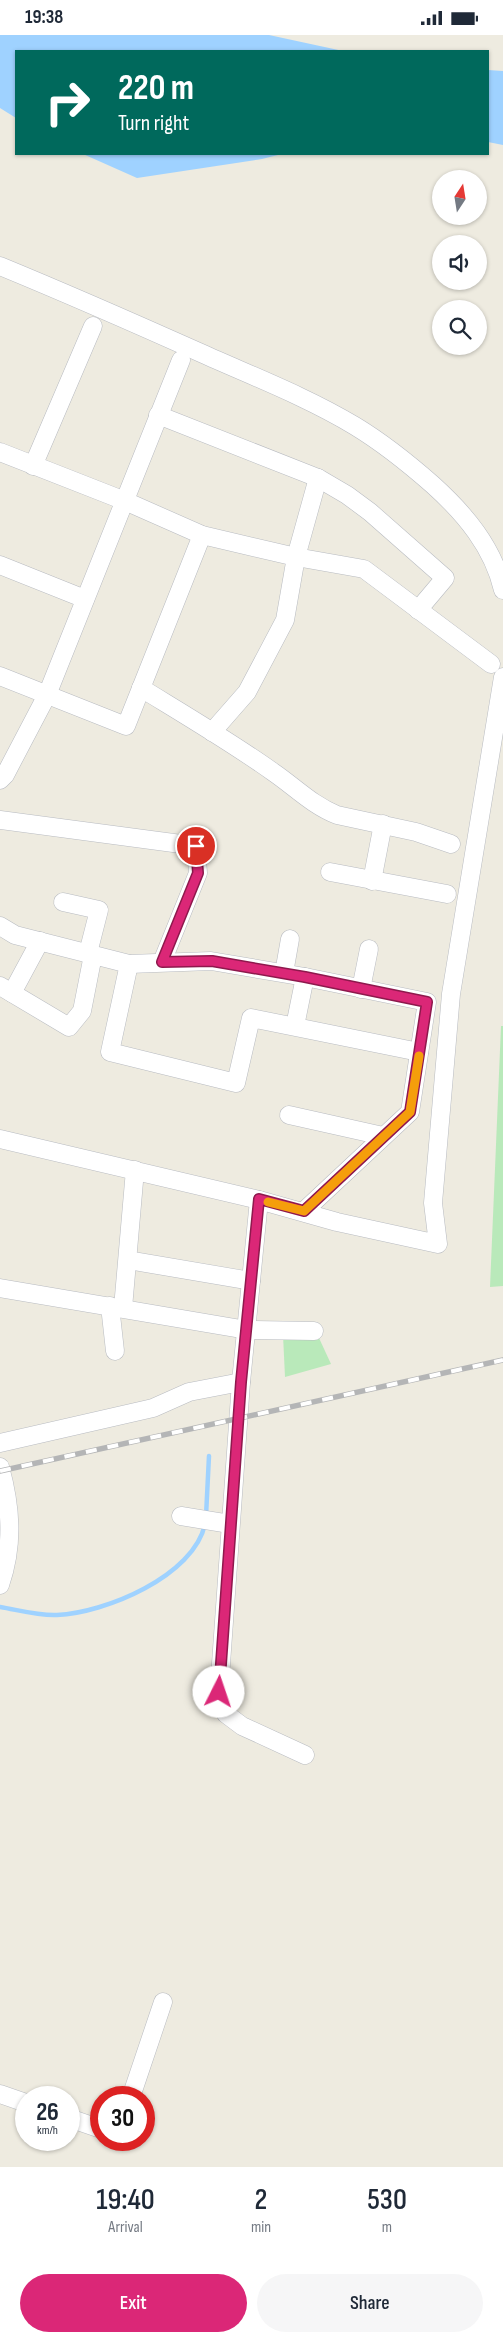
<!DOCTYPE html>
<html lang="en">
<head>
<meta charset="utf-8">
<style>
	:root { --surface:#fff; --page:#f6f6f7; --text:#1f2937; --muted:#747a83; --accent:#db2777 }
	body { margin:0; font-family:"Sofia Sans Condensed",sans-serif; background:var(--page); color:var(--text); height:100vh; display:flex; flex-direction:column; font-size:19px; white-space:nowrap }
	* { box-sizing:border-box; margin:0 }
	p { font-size:16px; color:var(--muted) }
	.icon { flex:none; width:28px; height:28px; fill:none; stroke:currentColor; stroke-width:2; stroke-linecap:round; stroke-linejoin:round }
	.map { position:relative; height:2132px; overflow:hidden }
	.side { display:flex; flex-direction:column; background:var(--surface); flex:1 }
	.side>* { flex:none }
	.guide { position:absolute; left:15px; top:15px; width:474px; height:105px; border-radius:0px; box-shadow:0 1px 4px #0004; background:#00695c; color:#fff; overflow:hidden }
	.needle { width:32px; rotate:12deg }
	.controls { position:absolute; left:432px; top:135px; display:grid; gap:10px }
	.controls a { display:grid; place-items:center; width:55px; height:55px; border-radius:50%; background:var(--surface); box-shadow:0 1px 4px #0004; font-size:25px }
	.speed { position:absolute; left:15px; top:2051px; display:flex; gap:10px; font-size:25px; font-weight:700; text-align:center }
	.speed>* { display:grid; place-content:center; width:65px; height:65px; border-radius:50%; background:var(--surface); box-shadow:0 1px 4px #0004; line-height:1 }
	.speed small { font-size:12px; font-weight:400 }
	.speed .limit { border:8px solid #d22; background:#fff; color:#111 }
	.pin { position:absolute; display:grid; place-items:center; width:42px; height:42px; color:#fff; margin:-21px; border:2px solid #fff; border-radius:50%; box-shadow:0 1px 5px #0007 }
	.me { position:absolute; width:55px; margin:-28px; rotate:4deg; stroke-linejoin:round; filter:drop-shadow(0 0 4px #0008) }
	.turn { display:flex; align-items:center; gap:18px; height:105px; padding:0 20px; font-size:22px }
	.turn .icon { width:65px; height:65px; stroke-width:2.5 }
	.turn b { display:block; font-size:35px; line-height:42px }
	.eta { display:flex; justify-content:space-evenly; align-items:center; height:85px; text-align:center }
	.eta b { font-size:30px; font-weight:600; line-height:35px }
	.primary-button { display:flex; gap:10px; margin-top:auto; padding:10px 20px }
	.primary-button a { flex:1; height:58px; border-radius:30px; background:var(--accent); color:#fff; font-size:20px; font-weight:600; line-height:58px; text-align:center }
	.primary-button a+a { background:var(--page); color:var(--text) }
	.status { display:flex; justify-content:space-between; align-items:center; height:35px; padding:0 25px; background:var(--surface); direction:ltr }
	.status svg { height:14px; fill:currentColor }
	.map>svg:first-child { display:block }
	.green { fill:#b9e9ba }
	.water { fill:#9fd2ff }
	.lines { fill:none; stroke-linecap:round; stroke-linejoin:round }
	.stream { stroke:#9fd2ff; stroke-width:4.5 }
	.minor-casing { stroke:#b8bbc1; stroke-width:19 }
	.minor { stroke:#fff; stroke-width:18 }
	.rail-casing { stroke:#b4b5b6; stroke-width:5.5 }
	.rail { stroke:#fff; stroke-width:4; stroke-dasharray:11; stroke-linecap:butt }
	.route-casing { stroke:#8e194d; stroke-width:12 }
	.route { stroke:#db2777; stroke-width:9 }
	.slow { stroke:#f59e0b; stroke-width:9 }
</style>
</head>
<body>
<div class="status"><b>19:38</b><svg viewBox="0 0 49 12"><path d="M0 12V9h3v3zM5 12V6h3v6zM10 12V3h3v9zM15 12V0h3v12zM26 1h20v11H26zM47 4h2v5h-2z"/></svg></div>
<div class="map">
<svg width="503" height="2132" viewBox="0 0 503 2132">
	<rect width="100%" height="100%" fill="#eeebe0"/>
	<g class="green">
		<path d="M501,991H503V1251L490,1252Z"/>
		<path d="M283,1300L319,1303L331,1329L285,1342Z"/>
	</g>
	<g class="water">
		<path d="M0,0H269L343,16H16V83L0,73Z"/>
		<path d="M488,35L503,36V110L488,107Z"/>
		<path d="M83,119H282L262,124L137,143Z"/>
	</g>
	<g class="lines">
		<g class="stream">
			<path d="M206,1481L209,1421"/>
			<path d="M0,1572C18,1575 39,1581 57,1580C105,1578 194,1541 205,1489"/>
		</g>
		<g class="minor-casing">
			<g id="minor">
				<path d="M0,231C68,259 134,288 201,318C252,341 307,362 355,391C383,408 408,428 433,450C465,479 493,512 503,555"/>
				<path d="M158,380L318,443L347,460L370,477L445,543L418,575"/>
				<path d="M0,417L125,466L202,500L296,522L364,534L491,629"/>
				<path d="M33,431L93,291"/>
				<path d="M0,530L85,564"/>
				<path d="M0,641L126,691L202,500"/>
				<path d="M141,653C185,680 231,707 273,737C295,752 312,770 337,780L416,797L451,809"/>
				<path d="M212,697L247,657L285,585L296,522L318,443"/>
				<path d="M0,745L5,740L47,660L181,325"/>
				<path d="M0,785L196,811L198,838L162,927"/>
				<path d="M330,837L447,859"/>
				<path d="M372,846L383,789"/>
				<path d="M63,867L99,875L88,918"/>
				<path d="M0,891L15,900L129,929L211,926L305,942L427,967L410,1077L304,1176"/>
				<path d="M129,929L110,1017L236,1048L251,983L419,1017"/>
				<path d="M284,938L290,904"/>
				<path d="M0,951L69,992L82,976L93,920"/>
				<path d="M361,954L369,914"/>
				<path d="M12,958L40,906"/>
				<path d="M295,991L305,942"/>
				<path d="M289,1080L383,1101"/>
				<path d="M0,1104L259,1165L337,1187L438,1209L433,1168L451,959L503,642"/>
				<path d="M259,1165L241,1347L219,1657L226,1679L242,1691L305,1720"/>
				<path d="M128,1225L251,1246"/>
				<path d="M0,1253L247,1295L314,1296"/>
				<path d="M110,1271L115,1316"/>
				<path d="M123,1273L135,1135"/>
				<path d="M0,1408L153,1373L189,1357L241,1347"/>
				<path d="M0,1432C11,1472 14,1509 0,1550"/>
				<path d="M181,1481L230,1489"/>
				<path d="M0,2059L26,2068"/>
				<path d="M131,2062L163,1967"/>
				<path d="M69,2083L101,2094"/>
			</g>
		</g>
		<use href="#minor" class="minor"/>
		<g class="rail-casing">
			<path id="rail" d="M0,1436L503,1325"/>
		</g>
		<use href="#rail" class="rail"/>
	</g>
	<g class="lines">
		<g class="route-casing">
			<path id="route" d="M196,811L198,838L162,927L212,926L305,942L427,967L410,1077L304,1176L259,1164L241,1347L219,1657"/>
		</g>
		<use href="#route" class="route"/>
		<path class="slow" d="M268,1167L304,1176L410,1077L419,1021"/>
	</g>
</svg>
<div class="controls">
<a><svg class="needle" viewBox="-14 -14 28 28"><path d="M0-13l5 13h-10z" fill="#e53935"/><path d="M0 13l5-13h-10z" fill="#747a83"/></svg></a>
<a><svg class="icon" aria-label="sound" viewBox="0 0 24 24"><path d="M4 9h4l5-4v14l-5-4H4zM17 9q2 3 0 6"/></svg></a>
<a><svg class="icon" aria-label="search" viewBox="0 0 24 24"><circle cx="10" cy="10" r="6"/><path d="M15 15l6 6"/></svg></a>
</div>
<div class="speed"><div>26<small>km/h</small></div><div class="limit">30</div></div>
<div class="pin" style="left:196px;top:811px;background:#d93025"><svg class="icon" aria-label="arrive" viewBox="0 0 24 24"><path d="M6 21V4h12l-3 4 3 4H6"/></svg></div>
<svg class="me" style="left:219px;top:1657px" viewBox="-20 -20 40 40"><circle r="19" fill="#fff"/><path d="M0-13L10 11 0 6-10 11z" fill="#db2777"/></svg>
<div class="guide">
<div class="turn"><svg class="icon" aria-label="right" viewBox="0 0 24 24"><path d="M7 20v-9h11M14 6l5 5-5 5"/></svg><div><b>220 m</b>Turn right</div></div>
</div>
</div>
<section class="side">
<div class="eta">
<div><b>19:40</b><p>Arrival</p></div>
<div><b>2</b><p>min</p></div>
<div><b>530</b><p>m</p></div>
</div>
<div class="primary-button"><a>Exit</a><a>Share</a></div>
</section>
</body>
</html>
